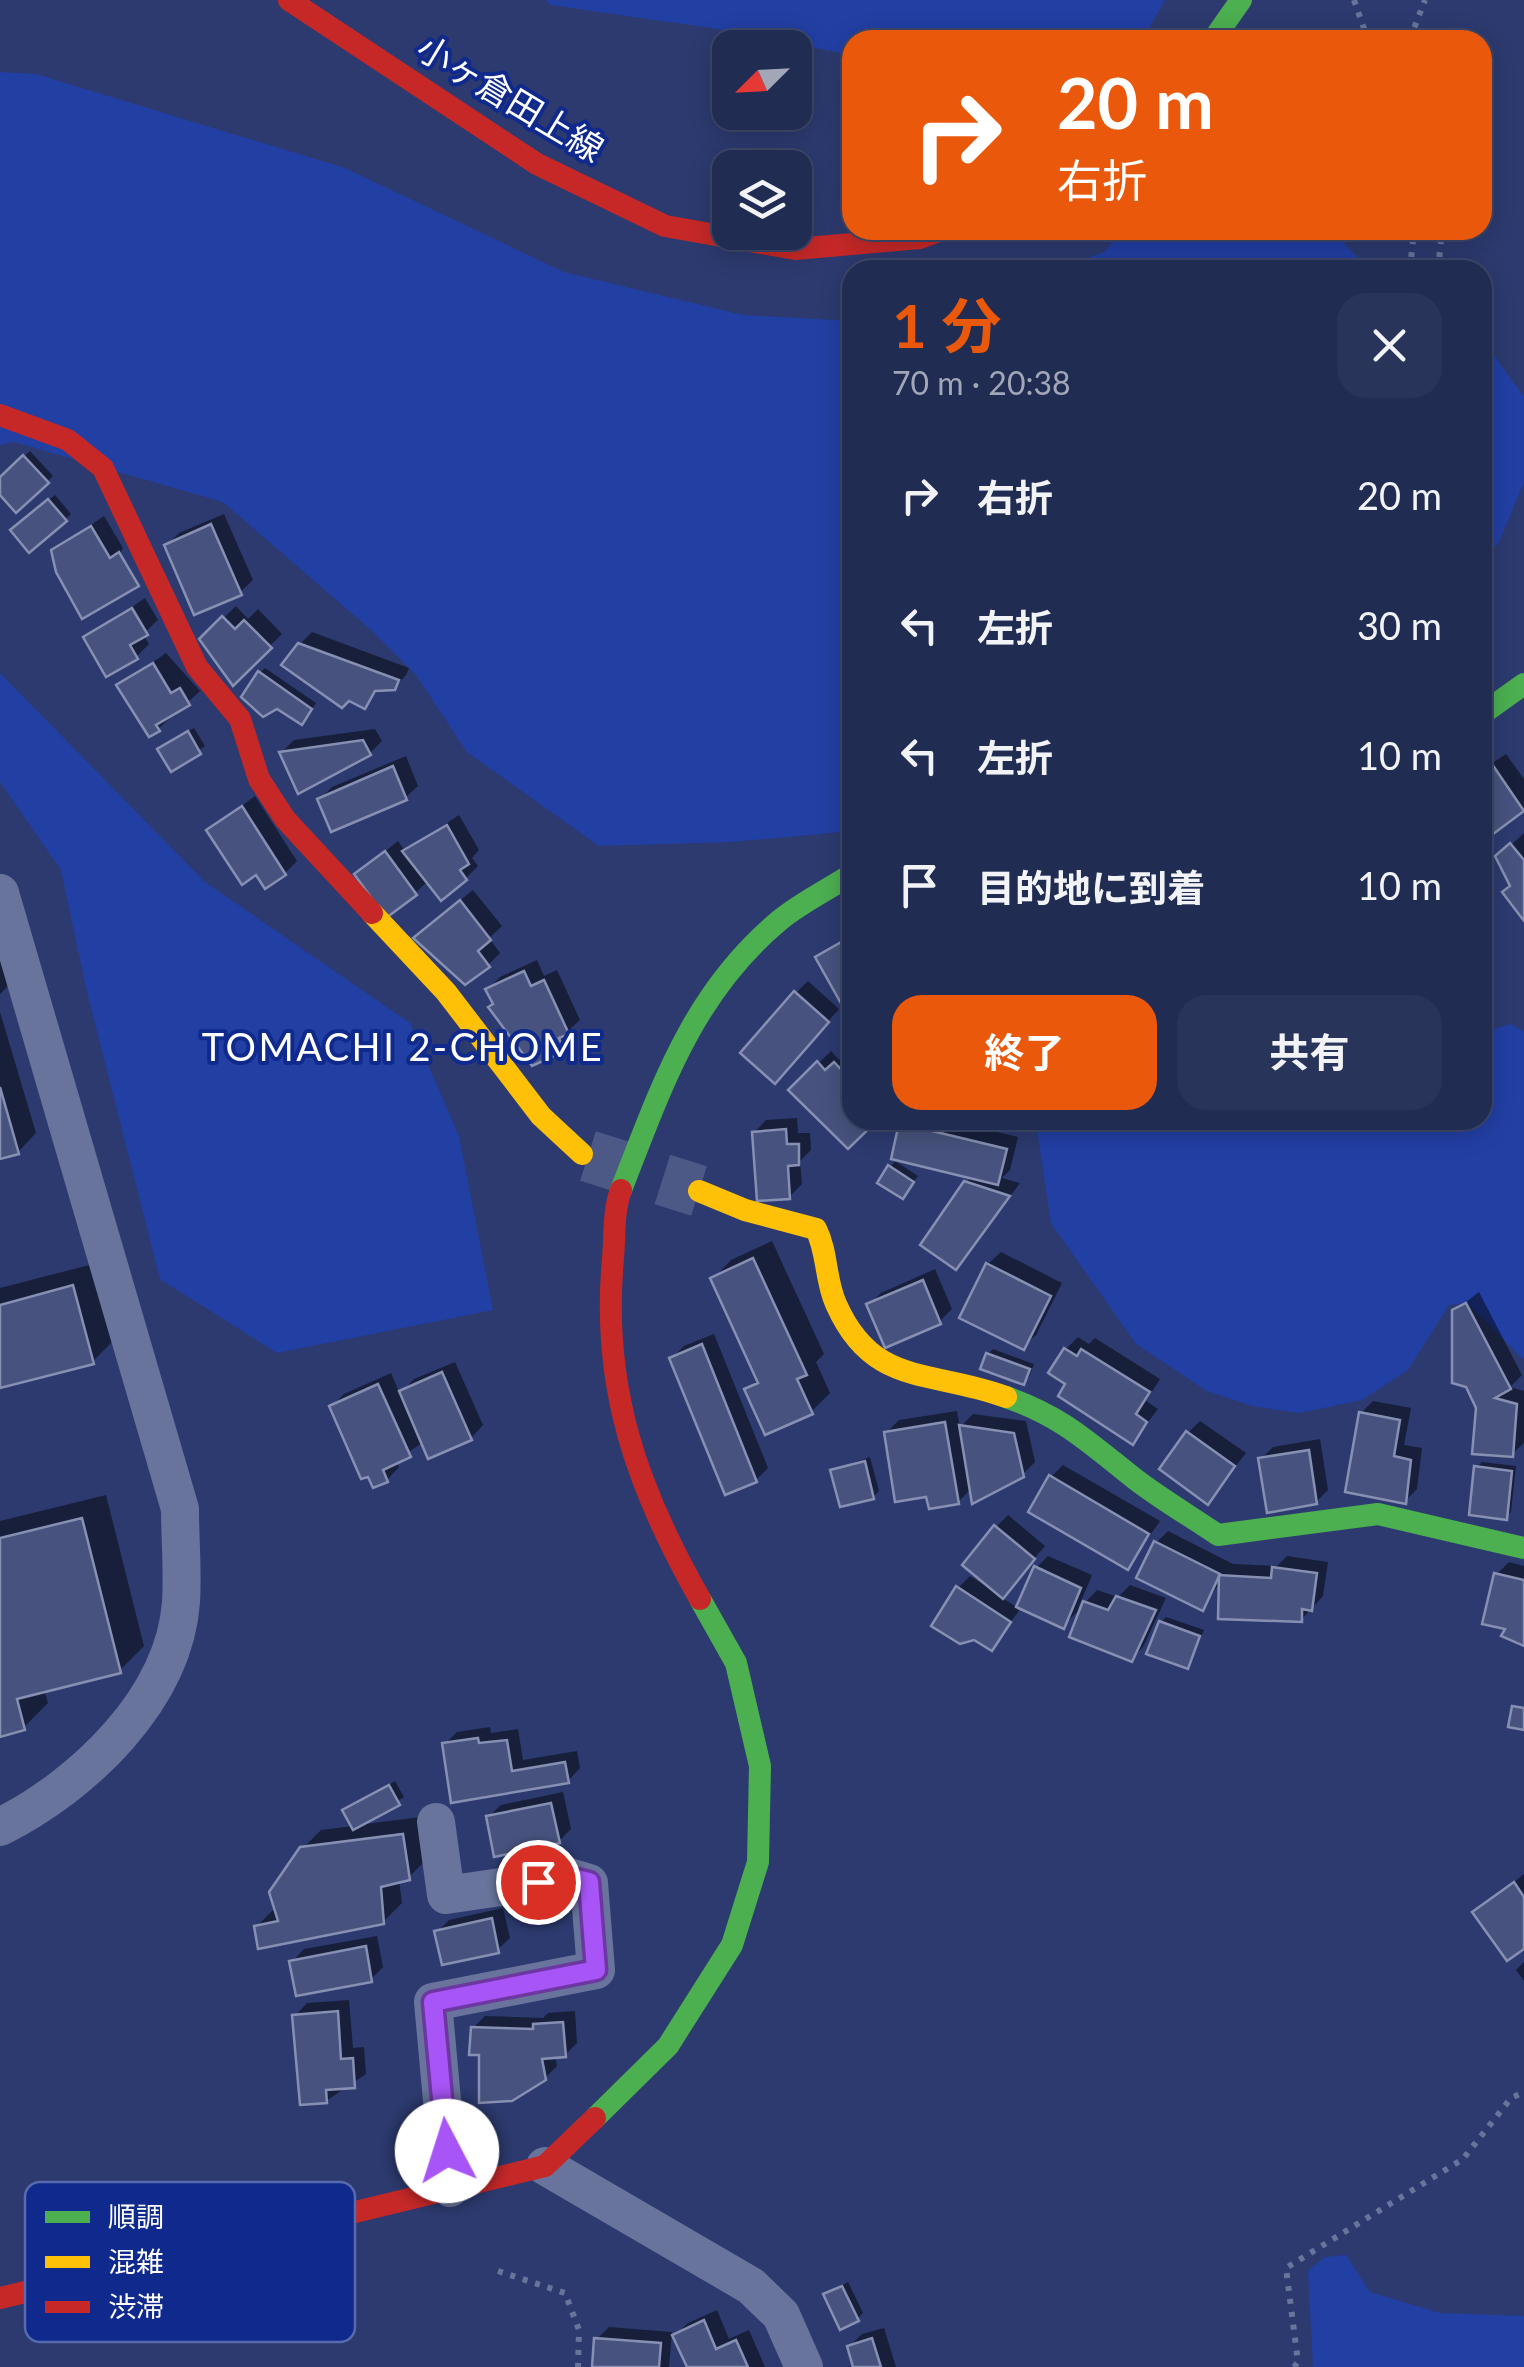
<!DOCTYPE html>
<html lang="ja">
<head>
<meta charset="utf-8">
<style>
	:root { --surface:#212c53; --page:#29345a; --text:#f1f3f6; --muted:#a2a7b8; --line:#3e486a; --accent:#ea580c }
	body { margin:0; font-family:Lato,"Noto Sans JP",sans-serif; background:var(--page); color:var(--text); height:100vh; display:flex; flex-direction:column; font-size:38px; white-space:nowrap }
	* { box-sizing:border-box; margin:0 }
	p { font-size:32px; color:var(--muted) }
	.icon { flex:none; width:55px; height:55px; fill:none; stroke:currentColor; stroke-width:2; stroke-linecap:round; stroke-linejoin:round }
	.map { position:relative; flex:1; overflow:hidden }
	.side { position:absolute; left:842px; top:260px; width:650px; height:870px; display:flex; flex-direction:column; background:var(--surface); border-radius:30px; box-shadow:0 5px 25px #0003,0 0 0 2px var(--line) }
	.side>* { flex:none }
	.top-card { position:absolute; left:842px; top:30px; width:650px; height:210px; border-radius:30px; box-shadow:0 5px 25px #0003,0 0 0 2px var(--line); background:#ea580c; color:#fff; overflow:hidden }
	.needle { width:65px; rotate:246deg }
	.controls { position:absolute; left:712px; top:30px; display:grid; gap:20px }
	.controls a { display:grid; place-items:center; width:100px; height:100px; border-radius:20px; background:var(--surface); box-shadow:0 5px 25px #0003,0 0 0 2px var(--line); font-size:50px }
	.pin { position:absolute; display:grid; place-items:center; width:85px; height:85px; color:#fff; margin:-42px; border:5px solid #fff; border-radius:50%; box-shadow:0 2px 10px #0007 }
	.me { position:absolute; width:110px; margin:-55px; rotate:355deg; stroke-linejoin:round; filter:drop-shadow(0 0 8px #0008) }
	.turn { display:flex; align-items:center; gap:35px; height:210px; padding:0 50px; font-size:45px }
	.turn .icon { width:130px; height:130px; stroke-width:2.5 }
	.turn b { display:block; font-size:70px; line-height:85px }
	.round { display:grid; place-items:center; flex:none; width:105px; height:105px; border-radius:30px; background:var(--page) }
	.head { display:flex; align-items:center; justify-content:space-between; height:170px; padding:0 50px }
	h1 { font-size:60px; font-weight:700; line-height:75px; color:var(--accent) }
	.action { display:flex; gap:20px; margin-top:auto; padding:20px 50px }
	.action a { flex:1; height:115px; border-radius:30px; background:var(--accent); color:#fff; font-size:40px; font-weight:700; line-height:115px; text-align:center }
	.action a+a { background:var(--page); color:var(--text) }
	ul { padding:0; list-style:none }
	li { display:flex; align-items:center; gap:30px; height:130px; padding:0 50px }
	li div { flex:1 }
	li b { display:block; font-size:38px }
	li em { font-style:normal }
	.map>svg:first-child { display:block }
	.green { fill:#223fa4 }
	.shadow { fill:#0007 }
	.building { fill:#47537e; stroke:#8790b2; stroke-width:2.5 }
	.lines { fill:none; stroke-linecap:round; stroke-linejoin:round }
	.secondary-tunnel { stroke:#4c5885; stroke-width:52; stroke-dasharray:52 26; stroke-linecap:butt }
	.path { stroke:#68749c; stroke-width:6; stroke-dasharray:5 8; stroke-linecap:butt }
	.street { stroke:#68749c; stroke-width:38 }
	.fast { stroke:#4caf50; stroke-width:22 }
	.slow { stroke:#ffc107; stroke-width:22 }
	.jam { stroke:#c62828; stroke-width:22 }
	.route-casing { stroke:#6d37a1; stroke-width:25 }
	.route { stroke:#a855f7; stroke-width:18 }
	.labels { text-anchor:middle; stroke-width:8; stroke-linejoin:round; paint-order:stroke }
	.street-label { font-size:35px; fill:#fff; stroke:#0f2a8c }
	.neighbourhood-label { font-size:38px; letter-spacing:2.5px; fill:#fff; stroke:#0f2a8c }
	.key { fill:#0f2a8c; stroke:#576aae; stroke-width:2.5 }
	.key-label { font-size:28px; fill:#fff }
</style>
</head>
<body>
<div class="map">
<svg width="1524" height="2367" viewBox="0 0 1524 2367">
	<rect width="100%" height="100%" fill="#2c3a6f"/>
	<g class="green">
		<path d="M546,0H1165L1142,40H852V55L718,29L550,5Z"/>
		<path d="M0,72L36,74L345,168L564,272L743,315L852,321V831L731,842L599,846L467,752L416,675L371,630L223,502L14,442L0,445Z"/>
		<path d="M1124,230H1330L1362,261L1355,270H1055L1104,252Z"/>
		<path d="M1493,354L1524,397V482L1499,542L1483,559V358Z"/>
		<path d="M0,673L205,882L410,1023L459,1136L493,1310L277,1353L160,1279L86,988L61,870L0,782Z"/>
		<path d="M1511,1024L1524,1032V1360L1467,1303L1449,1305L1408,1370L1362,1400L1299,1413L1252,1406L1207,1391L1136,1344L1051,1223L1037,1130L1040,1120H1482L1483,1032Z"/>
		<path d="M1346,2255L1370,2292L1440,2313L1524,2316V2367H1313L1308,2271L1325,2257Z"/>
	</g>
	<g class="shadow">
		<path d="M30,451L53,476L16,510L0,492V480Z"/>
		<path d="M55,495L71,514L65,519L19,525Z"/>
		<path d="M224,514L253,580L240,592L167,545L179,533Z"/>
		<path d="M104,516L123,548L83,615L53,551Z"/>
		<path d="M145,598L158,620L143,634L149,644L136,657L86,638Z"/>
		<path d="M236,606L248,619L258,609L282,634L233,682L202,639Z"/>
		<path d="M312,632L409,668L406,675L394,688H379L364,706L300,644Z"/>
		<path d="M166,653L200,691L158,729L119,686Z"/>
		<path d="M265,668L316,703L307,716L260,673Z"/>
		<path d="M194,728L205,746L172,768L166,744Z"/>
		<path d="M375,729L382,741L370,753L282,752L294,740Z"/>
		<path d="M1506,754L1524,779V808L1489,833L1484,825L1482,831V770Z"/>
		<path d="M406,756L418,786L405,798L320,799L332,787Z"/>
		<path d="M255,796L297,861L285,873L209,830Z"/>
		<path d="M459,815L479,850L472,858L478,866L466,878L428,881L415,893L357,874L398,841L405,851Z"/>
		<path d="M1524,833V917L1498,857Z"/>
		<path d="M473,890L502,926L489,938L500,953L488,965L428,926Z"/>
		<path d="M852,933V1008L848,1010L818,958Z"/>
		<path d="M0,951L10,984L0,994Z"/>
		<path d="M537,960L544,976L557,970L580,1020L571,1028L575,1037L563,1049L495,1003L488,989L500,977Z"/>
		<path d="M808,981L839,1009L787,1068L796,993Z"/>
		<path d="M0,1012L36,1133L18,1152L0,1156Z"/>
		<path d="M831,1051L839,1060L847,1051L852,1057V1120H874L848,1146L792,1090Z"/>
		<path d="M797,1118L798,1133H810L811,1150L800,1161L802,1184L789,1197L754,1133L766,1120Z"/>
		<path d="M906,1120H947L1018,1137L1010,1170L1002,1178L1020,1183L967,1254L966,1183L972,1176L902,1124Z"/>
		<path d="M895,1161L918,1176L903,1196L890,1167Z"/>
		<path d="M772,1241L824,1354L816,1362L830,1393L811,1412L747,1390L759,1378L713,1279L731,1260Z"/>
		<path d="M1001,1252L1062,1283L1036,1335L1023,1347L988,1264Z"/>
		<path d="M97,1263L117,1337L92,1362L0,1386V1288Z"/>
		<path d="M935,1269L952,1309L940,1321L869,1305L881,1293Z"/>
		<path d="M1479,1292L1522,1375L1510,1387L1524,1391V1443L1512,1454L1478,1407L1454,1311Z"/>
		<path d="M714,1334L768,1468L756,1480L672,1358L684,1346Z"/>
		<path d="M1078,1337L1089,1344L1095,1338L1160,1379L1146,1401L1158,1409L1133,1442L1069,1383L1066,1349Z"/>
		<path d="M993,1349L1034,1364L1029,1377L1023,1382L988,1354Z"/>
		<path d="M455,1362L483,1425L471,1438L423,1442L396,1461L399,1467L387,1480L332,1406L344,1394L391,1373L400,1394L414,1379Z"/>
		<path d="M1373,1401L1411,1408L1404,1445L1422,1448L1417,1489L1405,1501L1361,1413Z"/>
		<path d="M957,1411L960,1427L973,1414L1026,1421L1035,1462L1022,1475L972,1488L958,1502L928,1494L887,1432L899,1420Z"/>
		<path d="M1200,1421L1246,1453L1208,1501L1188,1433Z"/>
		<path d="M1320,1439L1328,1490L1316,1502L1261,1459L1273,1447Z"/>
		<path d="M870,1457L879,1491L873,1497L833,1470Z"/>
		<path d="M1482,1462L1516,1466L1511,1512L1506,1517L1476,1468Z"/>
		<path d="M1063,1465L1160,1521L1128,1567L1051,1477Z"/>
		<path d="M106,1495L144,1646L119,1671L44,1690L48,1703L24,1727L0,1734V1521Z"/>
		<path d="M1008,1515L1045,1546L1001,1597L1018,1608L1036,1568L1048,1556L1092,1575L1077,1611L1097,1590L1118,1597L1130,1585L1166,1598L1143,1647L1131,1659L1084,1605L1063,1626L1022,1607L991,1647L958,1588L970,1576L989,1588L991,1585L996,1527Z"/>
		<path d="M1168,1531L1233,1564L1277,1566L1287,1556L1328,1562L1323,1596L1301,1620L1222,1580L1202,1608L1156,1543Z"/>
		<path d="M1509,1562L1524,1566V1644L1509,1627L1497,1574Z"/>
		<path d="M1166,1617L1204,1630L1188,1666L1161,1622Z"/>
		<path d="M490,1727L491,1733L518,1729L523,1760L577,1751L580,1768L568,1781L453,1800L445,1744L457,1732Z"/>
		<path d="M395,1781L404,1797L357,1825L421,1817L427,1859L408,1878L399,1880L402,1903L383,1922L257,1926L276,1907L302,1849L321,1830L353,1826L345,1810Z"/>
		<path d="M563,1792L571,1829L559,1841L488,1817L501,1805Z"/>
		<path d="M1524,1874V1946L1476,1912Z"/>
		<path d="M503,1908L510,1938L497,1950L437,1932L449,1920Z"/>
		<path d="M377,1936L383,1967L371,1979L292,1962L304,1949Z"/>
		<path d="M1524,1962V1981L1516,1970Z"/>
		<path d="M349,2000L353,2048L364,2047L366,2074L326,2101L295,2016L307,2003Z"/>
		<path d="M575,2011L577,2043L565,2055L555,2056L557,2066L545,2078L473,2028L485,2016L543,2018L548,2013Z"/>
		<path d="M848,2282L863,2313L857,2319L826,2295Z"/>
		<path d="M717,2310L729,2339L749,2330L765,2367H689L675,2335L688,2323Z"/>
		<path d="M609,2327L672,2332L669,2367H595L597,2339Z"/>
		<path d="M884,2328L896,2367H856L850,2346L862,2334Z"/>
	</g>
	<g class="building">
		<path d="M23,455L49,483L16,513L0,495V477Z"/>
		<path d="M48,499L67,521L29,553L10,530Z"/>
		<path d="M211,524L242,595L194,615L164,545Z"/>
		<path d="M91,526L110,558L119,552L139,586L82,619L56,572L51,550Z"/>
		<path d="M132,608L148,635L130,645L138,659L106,677L83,637Z"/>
		<path d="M222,616L235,629L244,620L272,648L233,686L199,639Z"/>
		<path d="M298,643L399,680L395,690L375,691L365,709L349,701L342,708L281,665Z"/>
		<path d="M153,663L171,693L180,688L190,705L156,725L160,731L149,737L116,685Z"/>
		<path d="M258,671L312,709L302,725L277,709L263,717L241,697Z"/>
		<path d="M188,731L201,754L171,772L157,749Z"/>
		<path d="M363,740L371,755L298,794L279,752Z"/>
		<path d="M1492,764L1524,811L1489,837L1482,828V771Z"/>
		<path d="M393,766L407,800L331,832L317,799Z"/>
		<path d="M242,806L286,875L265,889L256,875L242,885L206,830Z"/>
		<path d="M447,825L469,864L460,870L467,880L441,901L402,851Z"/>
		<path d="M1510,843L1524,860V921L1502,892L1510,886L1495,856Z"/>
		<path d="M385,851L417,895L386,918L354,874Z"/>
		<path d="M460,900L491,940L478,951L490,967L465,985L413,938Z"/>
		<path d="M852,936V1011L847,1014L815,957Z"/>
		<path d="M524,971L531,986L544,980L569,1034L559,1038L565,1051L532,1066L488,1007L493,1004L485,989Z"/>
		<path d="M794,991L829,1022L775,1084L740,1053Z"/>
		<path d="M817,1061L825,1070L834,1062L852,1081V1120L877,1121L848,1149L788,1090Z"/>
		<path d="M0,1087L19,1154L0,1159Z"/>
		<path d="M899,1123L1007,1149L998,1185L891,1159Z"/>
		<path d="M786,1129L787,1144H799V1165L788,1166L790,1199L757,1201L752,1132Z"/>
		<path d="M888,1165L914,1182L903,1199L877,1183Z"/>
		<path d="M964,1181L1010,1196L956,1270L920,1245Z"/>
		<path d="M753,1258L807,1375L797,1379L813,1414L765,1435L744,1389L758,1383L710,1278Z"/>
		<path d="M986,1263L1051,1296L1024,1350L959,1318Z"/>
		<path d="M923,1280L941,1324L885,1348L866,1304Z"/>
		<path d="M73,1285L94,1364L0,1388V1305Z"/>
		<path d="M1466,1303L1511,1389L1495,1398L1517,1404L1513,1457L1472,1454L1476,1408L1466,1387L1452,1383V1310Z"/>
		<path d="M702,1344L757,1482L725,1495L669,1358Z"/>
		<path d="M1064,1348L1077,1356L1081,1349L1150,1392L1136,1414L1147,1422L1133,1445L1058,1396L1065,1384L1048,1373Z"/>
		<path d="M986,1353L1030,1369L1024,1385L980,1369Z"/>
		<path d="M442,1372L472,1440L428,1459L399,1391Z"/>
		<path d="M378,1384L411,1457L383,1470L388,1482L373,1488L368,1477L361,1479L329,1406Z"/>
		<path d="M1359,1412L1400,1420L1394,1456L1411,1460L1406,1504L1345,1492Z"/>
		<path d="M945,1422L959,1504L929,1509L926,1497L895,1502L884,1432Z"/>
		<path d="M959,1425L1014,1433L1024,1477L972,1504Z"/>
		<path d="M1186,1431L1235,1466L1208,1505L1159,1469Z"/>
		<path d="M1309,1450L1317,1504L1267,1513L1258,1458Z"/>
		<path d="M865,1461L874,1499L840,1507L830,1470Z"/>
		<path d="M1474,1466L1512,1471L1507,1520L1469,1515Z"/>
		<path d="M1049,1475L1149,1534L1128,1570L1028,1512Z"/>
		<path d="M82,1518L121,1673L17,1699L25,1730L0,1737V1538Z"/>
		<path d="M994,1525L1035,1559L1003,1599L962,1565Z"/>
		<path d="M1154,1541L1220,1574L1203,1611L1136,1578Z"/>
		<path d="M1034,1566L1081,1588L1064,1629L1016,1607Z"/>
		<path d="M1272,1567L1317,1573L1312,1611L1302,1609V1622L1218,1619L1219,1575L1271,1578Z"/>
		<path d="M1494,1573L1524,1580V1646L1501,1636L1505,1629L1482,1624Z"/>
		<path d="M956,1586L1011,1622L992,1651L974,1640L960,1644L931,1626Z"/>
		<path d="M1116,1596L1156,1610L1132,1662L1069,1637L1083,1601L1108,1610Z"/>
		<path d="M1159,1621L1200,1636L1188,1669L1146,1654Z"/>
		<path d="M1512,1706L1524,1708V1730L1508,1727Z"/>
		<path d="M478,1738L479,1743L507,1740L512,1771L565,1762L569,1783L451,1803L442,1743Z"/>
		<path d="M389,1785L400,1805L353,1830L342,1810Z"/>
		<path d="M551,1803L560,1843L494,1857L486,1816Z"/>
		<path d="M403,1834L410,1880L381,1887L384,1924L258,1949L254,1926L278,1921L269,1892L300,1847Z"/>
		<path d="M1514,1882L1524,1897V1949L1507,1961L1472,1912Z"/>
		<path d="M492,1918L499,1953L442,1965L434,1931Z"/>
		<path d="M366,1946L372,1982L296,1996L289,1961Z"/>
		<path d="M338,2011L341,2059L353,2058L355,2088L326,2090L327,2103L300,2105L292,2015Z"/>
		<path d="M563,2022L566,2057L542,2059L546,2080L512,2101L479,2103V2055H469L471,2027L533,2029V2024Z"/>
		<path d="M842,2286L859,2321L840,2330L823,2294Z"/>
		<path d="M704,2320L716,2349L736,2340L748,2367H687L672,2335Z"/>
		<path d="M594,2338L661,2343L659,2367H592Z"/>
		<path d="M872,2338L881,2367H853L847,2346Z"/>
	</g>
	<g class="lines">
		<path class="secondary-tunnel" d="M588,1156L699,1191"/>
		<g class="path">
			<path d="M1354,0L1368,40"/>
			<path d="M1414,40L1413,31L1425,0"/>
			<path d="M1410,270L1414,230"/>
			<path d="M1438,270L1442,230"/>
			<path d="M498,2271L565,2293L579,2330L578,2367"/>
			<path d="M1294,2367L1298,2362L1286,2268L1463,2159L1511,2098L1524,2092"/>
		</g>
		<g class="street">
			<path d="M436,1822L446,1895L569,1877L589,1883L596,1970L433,2002L450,2188"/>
			<path d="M0,1827C82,1786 174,1700 181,1602C183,1572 180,1540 180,1509L0,893"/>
			<path d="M545,2166L751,2286L781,2315L804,2367"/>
		</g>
		<g class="fast">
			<path d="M1213,40L1241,0"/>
			<path d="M1482,714L1524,684"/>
			<path d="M621,1190C661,1088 692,993 780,920C802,902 829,889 852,874"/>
			<path d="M1006,1397C1063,1417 1088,1442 1135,1479C1161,1499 1190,1516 1218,1535L1378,1514L1524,1548"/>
			<path d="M595,2118L668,2046L732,1945L758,1862L760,1766L736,1663L700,1599"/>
		</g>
		<g class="slow">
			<path d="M372,913L446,992L541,1116L582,1154"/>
			<path d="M699,1191L745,1210L816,1229C828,1253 825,1280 836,1304C873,1388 931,1369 1006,1397"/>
		</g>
		<g class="jam">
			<path d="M289,0L537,164L665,226L795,249L920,238L942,230"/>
			<path d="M0,415L68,440L103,468L197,667L240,719L259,779L285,819L372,913"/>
			<path d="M621,1190C613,1211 615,1237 613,1259C601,1387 637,1488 700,1599"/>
			<path d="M0,2298L545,2166L595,2118"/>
		</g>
	</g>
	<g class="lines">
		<g class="route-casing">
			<path id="route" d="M447,2151L433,2002L596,1970L589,1882L568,1877L538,1882"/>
		</g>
		<use href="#route" class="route"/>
	</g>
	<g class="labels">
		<g class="street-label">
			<text transform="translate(510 99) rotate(31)" y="12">小ヶ倉田上線</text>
		</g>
		<g class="neighbourhood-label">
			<text x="403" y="1061">TOMACHI 2-CHOME</text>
		</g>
	</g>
	<rect x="25" y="2182" width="330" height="160" rx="15" class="key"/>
	<rect x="45" y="2211" width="45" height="12" fill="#4caf50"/>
	<rect x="45" y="2256" width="45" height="12" fill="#ffc107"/>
	<rect x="45" y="2301" width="45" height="12" fill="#c62828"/>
	<g class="key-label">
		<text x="108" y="2227">順調</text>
		<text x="108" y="2272">混雑</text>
		<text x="108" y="2317">渋滞</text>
	</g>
</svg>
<div class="controls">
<a><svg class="needle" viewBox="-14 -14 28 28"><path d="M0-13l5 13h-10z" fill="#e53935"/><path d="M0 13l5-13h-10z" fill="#a2a7b8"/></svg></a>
<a><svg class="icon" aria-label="layers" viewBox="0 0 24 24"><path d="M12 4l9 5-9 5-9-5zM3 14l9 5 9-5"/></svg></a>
</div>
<div class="pin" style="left:538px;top:1882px;background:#d93025"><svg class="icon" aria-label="arrive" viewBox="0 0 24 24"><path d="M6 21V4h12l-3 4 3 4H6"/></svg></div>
<svg class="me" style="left:447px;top:2151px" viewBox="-20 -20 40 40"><circle r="19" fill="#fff"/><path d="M0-13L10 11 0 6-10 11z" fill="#a855f7"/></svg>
<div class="top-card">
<div class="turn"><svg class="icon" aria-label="right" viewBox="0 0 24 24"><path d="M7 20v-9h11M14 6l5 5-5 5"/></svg><div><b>20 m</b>右折</div></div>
</div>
<section class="side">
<div class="head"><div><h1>1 分</h1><p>70 m · 20:38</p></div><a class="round"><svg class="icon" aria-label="close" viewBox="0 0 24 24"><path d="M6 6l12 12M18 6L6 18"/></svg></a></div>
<ul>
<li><svg class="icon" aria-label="right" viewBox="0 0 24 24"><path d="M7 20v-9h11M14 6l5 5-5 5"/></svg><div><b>右折</b></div><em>20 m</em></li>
<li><svg class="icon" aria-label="left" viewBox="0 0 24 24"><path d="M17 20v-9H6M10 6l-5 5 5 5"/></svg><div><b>左折</b></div><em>30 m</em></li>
<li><svg class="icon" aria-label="left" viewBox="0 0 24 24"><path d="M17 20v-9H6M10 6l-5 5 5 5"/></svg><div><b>左折</b></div><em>10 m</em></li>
<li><svg class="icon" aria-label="arrive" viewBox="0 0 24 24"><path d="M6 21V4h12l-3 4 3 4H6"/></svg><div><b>目的地に到着</b></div><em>10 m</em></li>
</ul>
<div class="action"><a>終了</a><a>共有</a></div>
</section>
</div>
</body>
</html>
